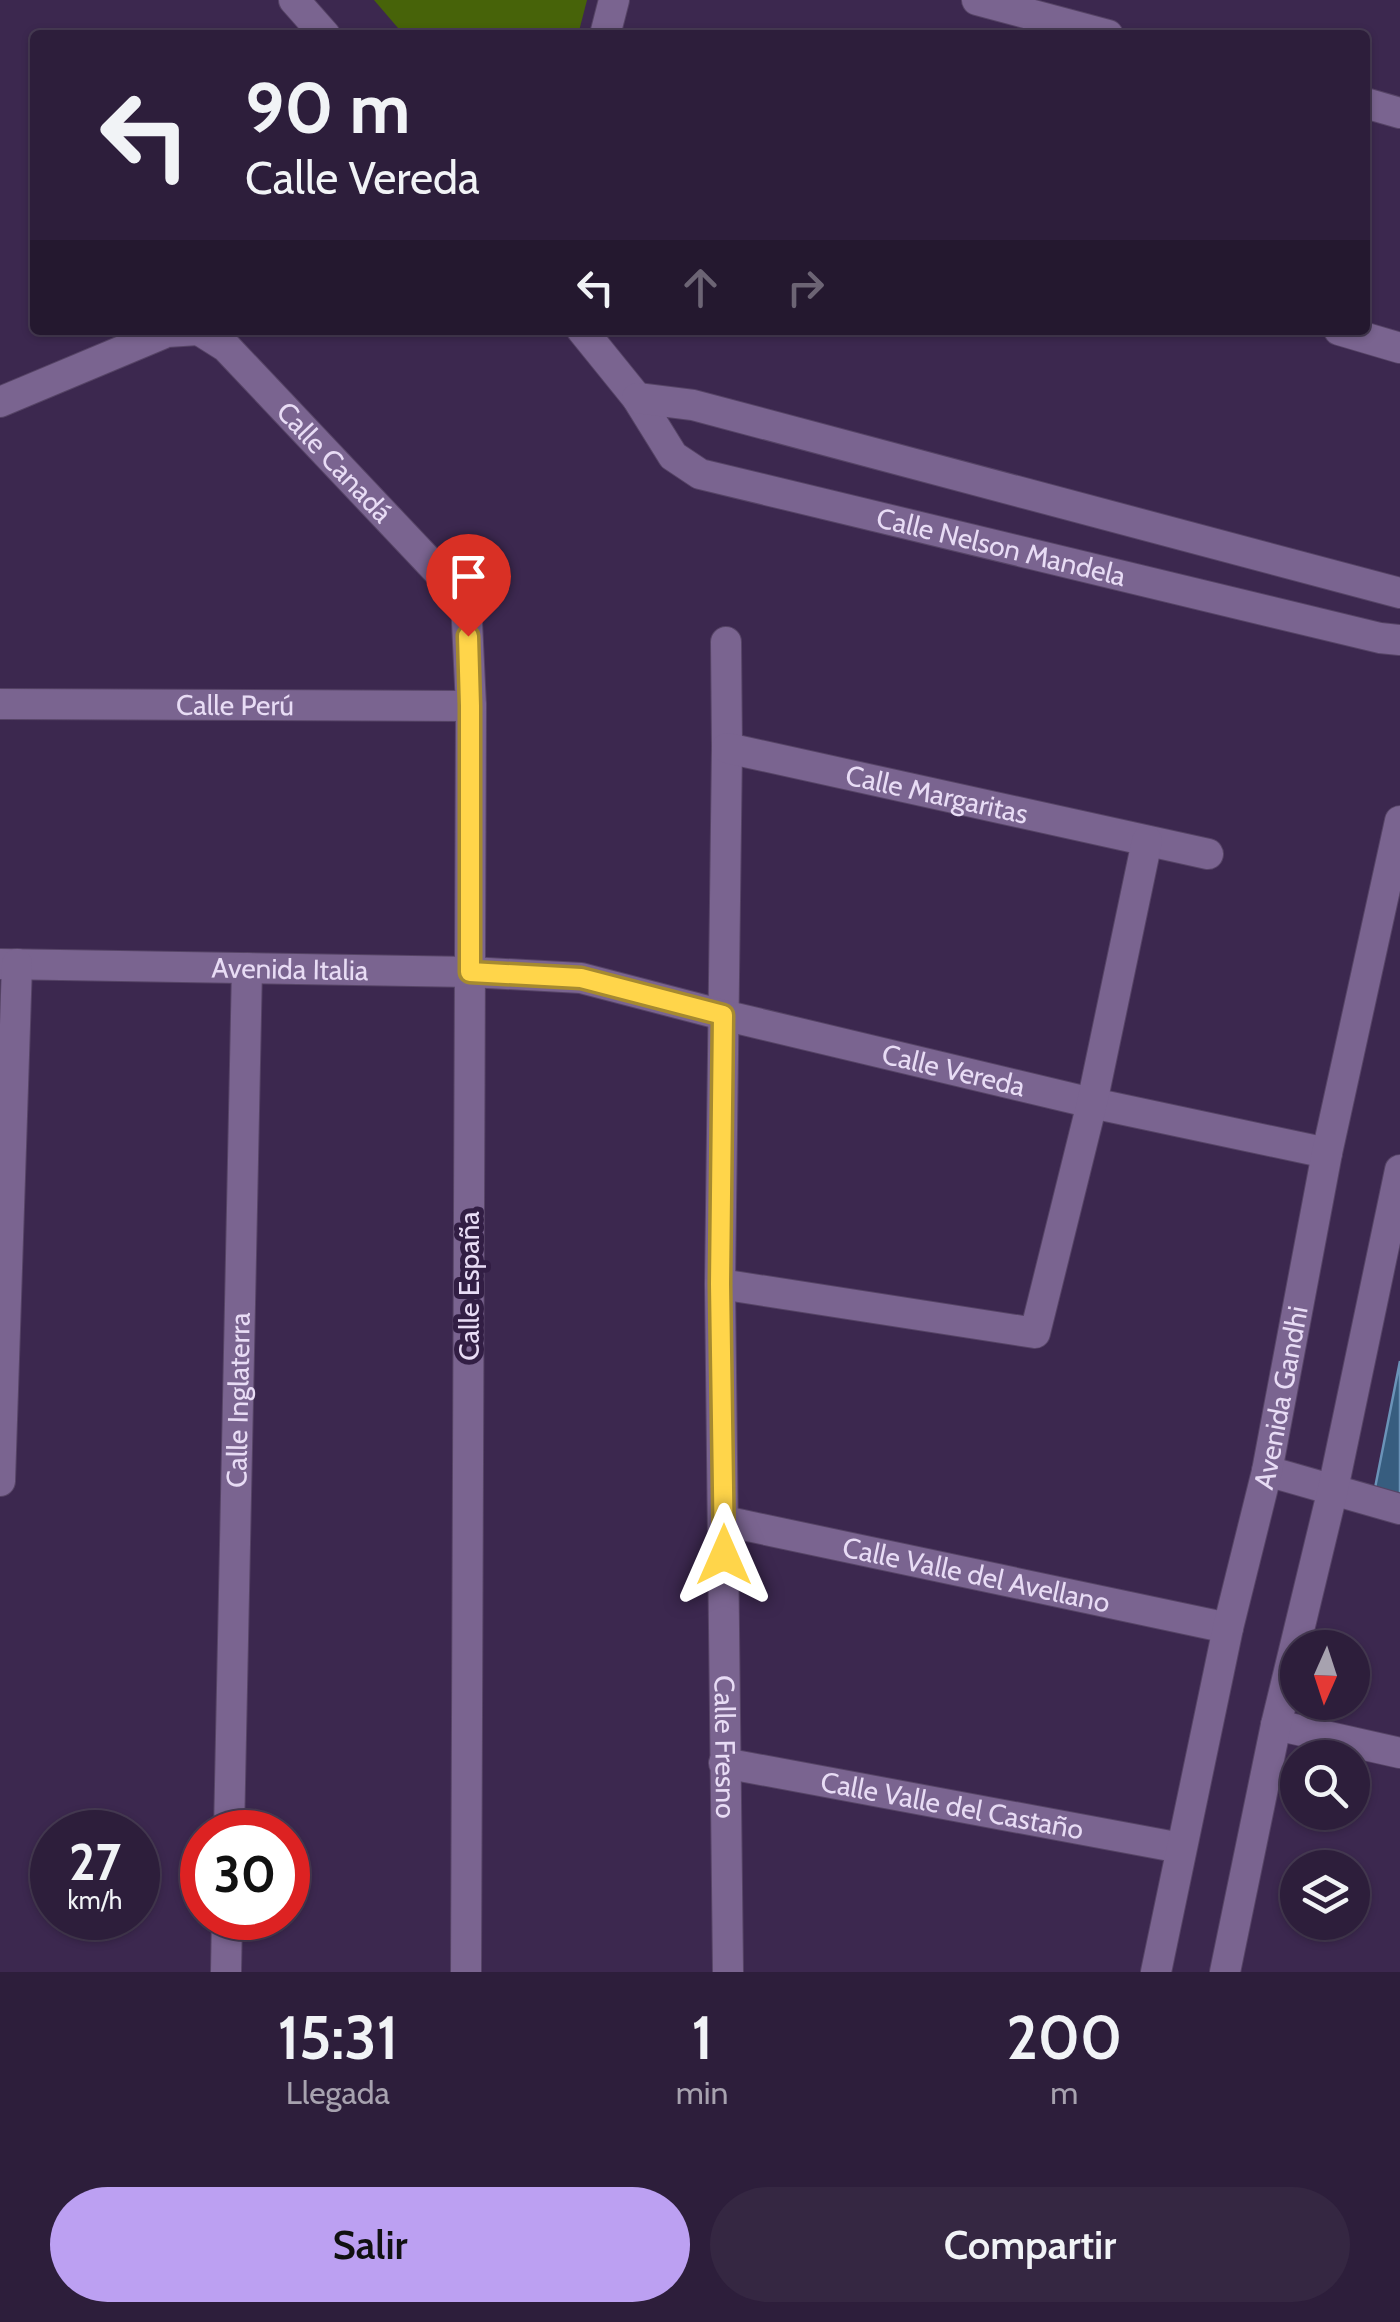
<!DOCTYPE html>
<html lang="es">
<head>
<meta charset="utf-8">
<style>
	:root { --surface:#2d1e3b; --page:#352742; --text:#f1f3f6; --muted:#a7a2af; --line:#483c55; --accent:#bca0f2 }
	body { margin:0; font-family:Cabin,sans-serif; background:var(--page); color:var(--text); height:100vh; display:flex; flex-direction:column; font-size:38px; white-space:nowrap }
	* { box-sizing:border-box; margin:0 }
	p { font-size:32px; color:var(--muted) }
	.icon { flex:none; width:55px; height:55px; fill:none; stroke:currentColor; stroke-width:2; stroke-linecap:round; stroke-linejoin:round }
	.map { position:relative; height:1972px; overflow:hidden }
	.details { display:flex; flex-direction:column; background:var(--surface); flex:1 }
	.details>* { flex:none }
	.top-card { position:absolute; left:30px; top:30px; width:1340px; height:305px; border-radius:10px; box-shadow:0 2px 8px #0004,0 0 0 2px var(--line); background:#2d1e3b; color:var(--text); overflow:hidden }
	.needle { width:65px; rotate:183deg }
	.buttons { position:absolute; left:1280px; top:1630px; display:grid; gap:20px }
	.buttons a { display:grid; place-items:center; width:90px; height:90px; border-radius:50%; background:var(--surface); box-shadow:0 2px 8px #0004,0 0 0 2px var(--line); font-size:50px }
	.speed { position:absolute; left:30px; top:1810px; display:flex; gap:20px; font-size:50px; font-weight:700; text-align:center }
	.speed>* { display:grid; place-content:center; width:130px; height:130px; border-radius:50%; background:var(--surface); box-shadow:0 2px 8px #0004,0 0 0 2px var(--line); line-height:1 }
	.speed small { font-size:25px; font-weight:400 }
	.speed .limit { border:15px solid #d22; background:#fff; color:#111 }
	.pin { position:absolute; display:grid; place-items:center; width:85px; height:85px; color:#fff; margin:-102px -42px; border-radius:50% 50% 50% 0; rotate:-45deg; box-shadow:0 0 10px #0007 }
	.pin .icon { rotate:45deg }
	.me { position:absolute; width:110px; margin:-55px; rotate:0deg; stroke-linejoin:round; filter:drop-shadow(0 0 8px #0008) }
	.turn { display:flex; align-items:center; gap:35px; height:210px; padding:0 50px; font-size:45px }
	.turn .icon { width:130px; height:130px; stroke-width:2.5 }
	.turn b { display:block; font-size:70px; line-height:85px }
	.lanes { display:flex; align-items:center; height:95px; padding:0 50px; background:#0003; justify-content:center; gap:50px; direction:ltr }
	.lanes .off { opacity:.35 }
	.eta { display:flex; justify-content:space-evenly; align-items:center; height:170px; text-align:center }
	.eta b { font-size:60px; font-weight:600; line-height:70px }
	.cta { display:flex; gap:20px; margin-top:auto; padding:20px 50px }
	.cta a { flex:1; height:115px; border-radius:60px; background:var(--accent); color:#111; font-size:40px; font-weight:600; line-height:115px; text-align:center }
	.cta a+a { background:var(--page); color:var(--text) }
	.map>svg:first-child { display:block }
	.green { fill:#476309 }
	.building { fill:#375d7f; stroke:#6b93b8; stroke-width:2.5 }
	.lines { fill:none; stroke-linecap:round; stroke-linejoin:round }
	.minor-casing { stroke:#564466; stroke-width:32 }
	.tertiary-casing { stroke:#564466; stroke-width:32 }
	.minor { stroke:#7a6490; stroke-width:30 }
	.tertiary { stroke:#7a6490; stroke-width:30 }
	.route-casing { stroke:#a68a30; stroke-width:25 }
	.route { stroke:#ffd54a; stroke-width:18 }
	.labels { text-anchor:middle; stroke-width:10; stroke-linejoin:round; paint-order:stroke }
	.street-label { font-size:28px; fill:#e8dcf5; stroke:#321e44 }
</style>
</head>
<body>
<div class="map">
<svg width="1400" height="1972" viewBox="0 0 1400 1972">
	<rect width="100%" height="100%" fill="#3c284f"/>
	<path class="green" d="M374,0H587L578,35H404Z"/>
	<path class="building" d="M1400,1361V1494L1375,1488Z"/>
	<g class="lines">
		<g class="minor-casing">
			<g id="minor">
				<path d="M294,0L325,35"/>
				<path d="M977,0L1108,35"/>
				<path d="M605,35L614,0"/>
				<path d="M1365,103L1400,113"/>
				<path id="s1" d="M199,330L226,347L466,601L471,706L466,1972"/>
				<path id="s2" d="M582,330L637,398L673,456L700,474L1380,638L1400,640"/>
				<path d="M1339,330L1400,348"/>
				<path d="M637,398L693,405L1400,593"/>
				<path d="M0,402L167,332L198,330"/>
				<path id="s3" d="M726,642L727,748L720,1284L728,1972"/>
				<path id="s4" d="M0,704L471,706"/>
				<path id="s5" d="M727,748L1208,854"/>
				<path id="s6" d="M0,964L470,972L581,978L723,1015L1092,1103L1327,1153"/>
				<path d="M720,1284L1035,1333L1092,1103L1147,841"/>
				<path d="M1267,1471L1400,1509"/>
				<path d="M0,1481L17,964"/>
				<path id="s7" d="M724,1521L1228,1628"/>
				<path d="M1276,1725L1400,1753"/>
				<path id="s8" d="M724,1763L1181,1848"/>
				<path id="s9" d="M229,1832L247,968"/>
				<path d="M226,1972L227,1918"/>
			</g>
		</g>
		<g class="tertiary-casing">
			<g id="tertiary">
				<path id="s10" d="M1156,1972L1228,1628L1267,1471L1327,1153L1400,821"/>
				<path d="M1225,1972L1276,1725L1333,1489L1400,1170"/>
			</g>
		</g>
		<use href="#minor" class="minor"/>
		<use href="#tertiary" class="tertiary"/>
	</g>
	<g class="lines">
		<g class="route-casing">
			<path id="route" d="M468,636L470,706V972L581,978L723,1015L720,1284L724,1555"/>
		</g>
		<use href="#route" class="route"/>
	</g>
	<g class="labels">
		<g class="street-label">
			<text dy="10" stroke="none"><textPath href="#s1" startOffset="190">Calle Canadá</textPath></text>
			<text dy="10" stroke="none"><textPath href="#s2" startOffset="498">Calle Nelson Mandela</textPath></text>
			<text dy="10" stroke="none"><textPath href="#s4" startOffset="235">Calle Perú</textPath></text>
			<text dy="10" stroke="none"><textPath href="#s5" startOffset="215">Calle Margaritas</textPath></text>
			<text dy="10" stroke="none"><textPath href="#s6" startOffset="290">Avenida Italia</textPath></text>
			<text dy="10" stroke="none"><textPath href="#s6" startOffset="965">Calle Vereda</textPath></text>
			<text transform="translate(469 1286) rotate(-90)" y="10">Calle España</text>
			<text dy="10" stroke="none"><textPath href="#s10" startOffset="588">Avenida Gandhi</textPath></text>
			<text dy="10" stroke="none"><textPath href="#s9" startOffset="432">Calle Inglaterra</textPath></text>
			<text dy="10" stroke="none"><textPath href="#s7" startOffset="258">Calle Valle del Avellano</textPath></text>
			<text dy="10" stroke="none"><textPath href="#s3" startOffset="1105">Calle Fresno</textPath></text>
			<text dy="10" stroke="none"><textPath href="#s8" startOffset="232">Calle Valle del Castaño</textPath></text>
		</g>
	</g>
</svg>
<div class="buttons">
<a><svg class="needle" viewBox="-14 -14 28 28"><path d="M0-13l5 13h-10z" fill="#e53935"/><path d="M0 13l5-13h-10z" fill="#a7a2af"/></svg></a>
<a><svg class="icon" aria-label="search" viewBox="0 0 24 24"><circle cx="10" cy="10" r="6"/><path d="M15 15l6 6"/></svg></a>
<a><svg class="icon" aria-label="layers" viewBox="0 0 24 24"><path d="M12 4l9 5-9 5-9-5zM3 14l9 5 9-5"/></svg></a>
</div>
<div class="speed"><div>27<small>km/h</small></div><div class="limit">30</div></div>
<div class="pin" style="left:468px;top:636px;background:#d93025"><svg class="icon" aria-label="arrive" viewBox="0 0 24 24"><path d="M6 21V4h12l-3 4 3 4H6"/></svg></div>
<svg class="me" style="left:724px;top:1555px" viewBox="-20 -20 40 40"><path d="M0-17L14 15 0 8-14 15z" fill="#ffd54a" stroke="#fff" stroke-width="4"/></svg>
<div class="top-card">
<div class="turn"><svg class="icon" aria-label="left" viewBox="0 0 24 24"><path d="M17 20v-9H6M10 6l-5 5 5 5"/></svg><div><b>90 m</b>Calle Vereda</div></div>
<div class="lanes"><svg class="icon" aria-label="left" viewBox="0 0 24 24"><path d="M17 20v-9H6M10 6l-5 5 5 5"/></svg><svg class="icon off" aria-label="ahead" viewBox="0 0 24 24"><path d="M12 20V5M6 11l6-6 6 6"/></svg><svg class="icon off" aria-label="right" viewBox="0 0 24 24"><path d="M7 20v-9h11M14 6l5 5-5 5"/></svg></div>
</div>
</div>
<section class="details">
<div class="eta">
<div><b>15:31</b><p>Llegada</p></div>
<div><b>1</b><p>min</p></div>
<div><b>200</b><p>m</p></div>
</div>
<div class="cta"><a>Salir</a><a>Compartir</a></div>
</section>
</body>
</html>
